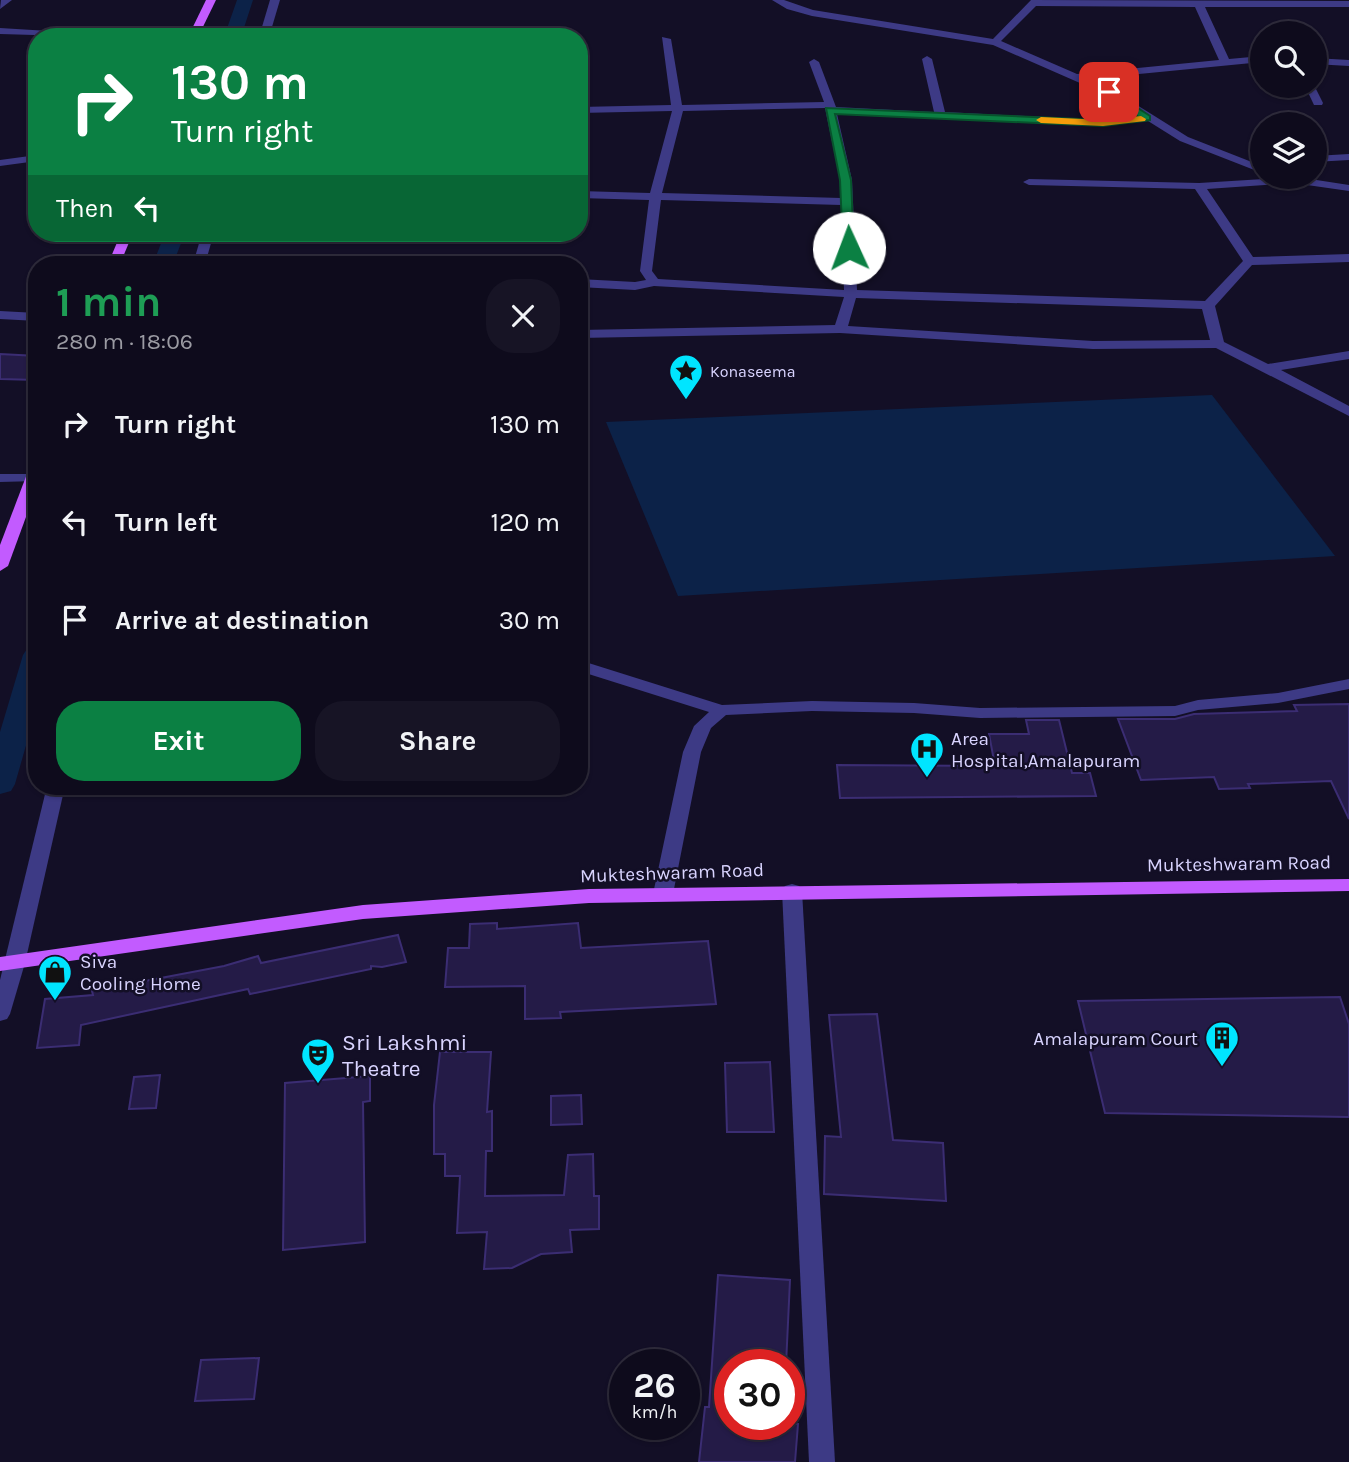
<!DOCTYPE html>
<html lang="en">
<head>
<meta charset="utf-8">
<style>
	:root { --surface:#0e0b1c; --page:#171425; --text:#f1f3f6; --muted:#9b9ba3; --line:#2e2b3b; --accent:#0b8043 }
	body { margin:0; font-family:Karla,sans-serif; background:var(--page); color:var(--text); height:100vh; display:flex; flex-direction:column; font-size:26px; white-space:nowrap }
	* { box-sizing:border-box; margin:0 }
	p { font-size:23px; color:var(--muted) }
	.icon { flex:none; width:38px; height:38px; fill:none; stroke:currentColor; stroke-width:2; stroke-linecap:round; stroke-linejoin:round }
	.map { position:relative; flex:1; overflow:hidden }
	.details { position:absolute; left:28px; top:256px; width:560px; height:539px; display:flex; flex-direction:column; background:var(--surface); border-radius:28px; box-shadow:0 2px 5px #0004,0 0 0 2px var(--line) }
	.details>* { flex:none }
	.guide { position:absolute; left:28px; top:28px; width:560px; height:214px; border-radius:28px; box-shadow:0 2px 5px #0004,0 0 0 2px var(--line); background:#0b8043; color:#fff; overflow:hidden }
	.controls { position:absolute; left:1250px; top:21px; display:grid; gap:14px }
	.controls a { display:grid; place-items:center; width:77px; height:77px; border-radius:50%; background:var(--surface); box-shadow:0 2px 5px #0004,0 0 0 2px var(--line); font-size:35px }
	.speed { position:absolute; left:609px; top:1349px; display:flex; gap:14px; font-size:35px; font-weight:700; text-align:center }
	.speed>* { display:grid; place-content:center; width:91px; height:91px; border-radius:50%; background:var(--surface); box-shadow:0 2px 5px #0004,0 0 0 2px var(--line); line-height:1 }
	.speed small { font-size:18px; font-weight:400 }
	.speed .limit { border:10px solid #d22; background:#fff; color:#111 }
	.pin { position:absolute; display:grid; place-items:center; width:60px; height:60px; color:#fff; margin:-30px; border-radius:14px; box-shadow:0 4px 10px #0006 }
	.me { position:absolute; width:77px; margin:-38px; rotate:358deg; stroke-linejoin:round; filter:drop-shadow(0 0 5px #0008) }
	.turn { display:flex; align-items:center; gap:24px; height:147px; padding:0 28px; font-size:32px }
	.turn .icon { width:91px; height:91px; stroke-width:2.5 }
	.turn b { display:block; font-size:49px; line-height:60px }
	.then { display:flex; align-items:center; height:66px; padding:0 28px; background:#0003; gap:14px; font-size:26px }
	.round { display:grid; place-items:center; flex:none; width:74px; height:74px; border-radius:28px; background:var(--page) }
	.head { display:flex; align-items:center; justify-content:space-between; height:119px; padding:0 28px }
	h1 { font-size:42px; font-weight:700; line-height:52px; color:#1e9e55 }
	.action { display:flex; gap:14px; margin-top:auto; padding:14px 28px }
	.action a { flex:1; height:80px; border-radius:28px; background:var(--accent); color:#fff; font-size:28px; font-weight:700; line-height:80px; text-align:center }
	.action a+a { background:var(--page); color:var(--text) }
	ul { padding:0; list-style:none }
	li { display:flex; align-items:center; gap:21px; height:98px; padding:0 28px }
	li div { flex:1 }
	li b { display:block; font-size:26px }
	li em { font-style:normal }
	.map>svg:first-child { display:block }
	.water { fill:#0c2248 }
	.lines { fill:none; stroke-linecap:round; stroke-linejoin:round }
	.canal { fill:#0c2248; fill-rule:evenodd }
	.building { fill:#241b47; stroke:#3b2d73; stroke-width:2 }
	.minor { fill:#3d3a85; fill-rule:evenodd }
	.major { fill:#c25bff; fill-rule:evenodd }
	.route { fill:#0b8043; stroke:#07532c; stroke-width:2 }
	.slow { fill:#f59e0b }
	.labels { text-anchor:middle; stroke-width:5; stroke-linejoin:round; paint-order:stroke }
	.far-poi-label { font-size:16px; fill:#d9d4ff; stroke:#130f26; text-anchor:start }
	.poi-label { font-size:19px; fill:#d9d4ff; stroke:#130f26; text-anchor:start }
	.street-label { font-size:19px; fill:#d9d4ff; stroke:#130f26 }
	.near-poi-label { font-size:23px; fill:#d9d4ff; stroke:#130f26; text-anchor:start }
</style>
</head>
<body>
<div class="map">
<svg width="1349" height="1462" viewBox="0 0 1349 1462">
	<rect width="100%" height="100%" fill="#130f26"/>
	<path class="water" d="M1212,395L1335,556L678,596L606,422Z"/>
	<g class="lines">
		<g class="canal">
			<path d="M237,0H253L241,37H224Z"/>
			<path d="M165,233H185L173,264H153Z"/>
			<path d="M37,647V707L15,784L11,791L0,794V732L23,655L27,649Z"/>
		</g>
	</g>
	<g class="building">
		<path d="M0,354L37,356V380L0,379Z"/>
		<path d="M1349,704V819L1331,781L1248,784L1250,788L1219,789L1214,777L1141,780L1118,719H1175L1194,714L1297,711L1294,705Z"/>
		<path d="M1026,720H1059L1072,773H1090L1096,796L840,798L837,765L995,766L989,734H1029Z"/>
		<path d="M497,923V929L578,923L581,948L708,941L716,1004L560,1012L561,1018L525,1019V986L445,987L448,948H469L470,924Z"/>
		<path d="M398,935L406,962L382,967L371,966V969L250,994L248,989L81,1025L79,1045L37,1048L45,999L93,995L92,991L224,966L258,956L261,963Z"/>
		<path d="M1340,997L1349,1024V1117L1105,1113L1078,1001Z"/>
		<path d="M877,1014L893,1140L943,1143L946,1201L824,1194L825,1136L841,1137L829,1015Z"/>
		<path d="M440,1052H491L487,1112L492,1111V1151H486L485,1196L564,1195L568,1155L593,1154L594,1196H599V1229L570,1230L572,1252L541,1254L512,1268L484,1269L487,1232L457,1233L460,1176H445V1154H434V1105Z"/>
		<path d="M770,1062L774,1132H727L725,1063Z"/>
		<path d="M160,1075L156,1108L129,1109L134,1077Z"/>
		<path d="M370,1076V1101L363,1102L365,1242L283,1250L285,1083Z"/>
		<path d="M581,1095L582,1124L551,1125V1096Z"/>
		<path d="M718,1275L790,1280L786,1365H730V1424H798L795,1462H699L705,1407H709Z"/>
		<path d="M259,1358L254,1399L195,1401L201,1360Z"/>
	</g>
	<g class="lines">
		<g class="minor">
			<path d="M12,0L0,9L1,0Z"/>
			<path d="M270,0H280L269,37H259Z"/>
			<path d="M772,0H784L813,10L993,39L1031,0L1349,1V7H1205L1229,59L1262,56V62L1088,79L1113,90L1188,137L1262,166V173L1180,141L1148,121L1103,126L837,114L852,180L857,290L1205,301L1243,261L1195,189L1029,185L1023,182L1029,179L1199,183L1297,177L1349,185V191L1293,183L1207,189L1253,257L1349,254V262L1252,265L1215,306L1224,342L1268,364L1349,351V359L1281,370L1349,406V416L1216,348L1093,349L840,333L579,338V330L835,325L844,297L654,286L635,290L579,287V279L635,282L646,280L640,271L649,200L579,198V191L650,193L672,111L579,113V107L671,105L662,37L671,39L682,105L824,102L809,62L814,59L819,62L836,107L934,112L922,59L927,56L932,59L945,112L1103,120L1139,116L1105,94L993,45L812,16L787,9ZM1036,6L1195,7L1219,60L1077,74L1001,41ZM825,108L840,180L841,198L662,193L683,111ZM661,200L841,205L844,290L658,279L652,271ZM856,298L1202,309L1210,340L1093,341L848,326Z"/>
			<path d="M0,28L98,34L103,37L0,34Z"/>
			<path d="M1314,58L1349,60V66L1314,64Z"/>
			<path d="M1314,85L1323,103L1322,105H1314L1305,86Z"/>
			<path d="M1349,154V160L1314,162V156Z"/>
			<path d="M37,155V161L0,166V160Z"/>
			<path d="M202,233H214L205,264H193Z"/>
			<path d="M0,311L37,313V321L0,319Z"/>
			<path d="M0,474H32L37,475V481L0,482Z"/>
			<path d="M579,660L722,705L812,701L914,703L980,708L1175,706L1198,700L1278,693L1349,679V689L1278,703L1198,710L1175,716L980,718L914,713L812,711L726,715L711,728L701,752L673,894L670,899H656L653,894L683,752L694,726L709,712L579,671Z"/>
			<path d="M47,786H65L25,963L10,1014L7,1019L0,1021V980Z"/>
			<path d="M792,884L799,886L802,891L835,1462H809L782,891L785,886Z"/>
		</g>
		<g class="major">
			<path d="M206,0H216L198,37H188Z"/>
			<path d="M121,233H133L120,264H108Z"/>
			<path d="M37,462V487L8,566L0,571V545L30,466Z"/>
			<path d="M1349,879V891L589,903L363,919L0,971V957L363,905L589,889Z"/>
		</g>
	</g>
	<path class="route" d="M1109,89L1150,116V120L1103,126L835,114L851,180L854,248L849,251L843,248L840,180L826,108L1103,120L1137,116L1105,94L1104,92Z"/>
	<path class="slow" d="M1141,116L1146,119L1145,121L1103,126L1041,123L1036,120L1041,117L1103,120Z"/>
	<defs>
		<g id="sight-pin" transform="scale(1.75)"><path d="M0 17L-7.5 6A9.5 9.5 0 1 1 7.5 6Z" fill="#00e5ff" stroke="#130f26"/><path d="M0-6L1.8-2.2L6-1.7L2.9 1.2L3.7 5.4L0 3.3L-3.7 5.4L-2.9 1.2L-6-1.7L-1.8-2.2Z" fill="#111"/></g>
		<g id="hospital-pin" transform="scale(1.75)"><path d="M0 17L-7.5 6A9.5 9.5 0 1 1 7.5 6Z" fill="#00e5ff" stroke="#130f26"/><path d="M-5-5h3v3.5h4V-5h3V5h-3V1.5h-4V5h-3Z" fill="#111"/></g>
		<g id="shop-pin" transform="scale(1.75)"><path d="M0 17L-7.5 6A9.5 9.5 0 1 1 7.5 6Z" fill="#00e5ff" stroke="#130f26"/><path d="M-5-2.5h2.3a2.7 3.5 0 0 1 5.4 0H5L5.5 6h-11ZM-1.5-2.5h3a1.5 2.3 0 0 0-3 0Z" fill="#111"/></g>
		<g id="building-pin" transform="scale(1.75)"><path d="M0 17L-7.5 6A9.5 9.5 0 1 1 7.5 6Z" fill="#00e5ff" stroke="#130f26"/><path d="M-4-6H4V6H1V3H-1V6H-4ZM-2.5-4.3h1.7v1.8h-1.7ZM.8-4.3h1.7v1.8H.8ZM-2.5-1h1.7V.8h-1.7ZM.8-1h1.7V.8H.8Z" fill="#111"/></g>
		<g id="theatre-pin" transform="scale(1.75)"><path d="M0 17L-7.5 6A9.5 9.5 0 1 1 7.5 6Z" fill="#00e5ff" stroke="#130f26"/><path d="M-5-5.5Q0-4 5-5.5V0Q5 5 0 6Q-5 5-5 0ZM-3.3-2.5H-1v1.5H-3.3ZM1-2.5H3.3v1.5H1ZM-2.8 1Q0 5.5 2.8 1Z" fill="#111"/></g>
	</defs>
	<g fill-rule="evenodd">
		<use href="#sight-pin" x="686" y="371"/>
		<use href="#hospital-pin" x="927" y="749"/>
		<use href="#shop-pin" x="55" y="972"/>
		<use href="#building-pin" x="1222" y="1038"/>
		<use href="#theatre-pin" x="318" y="1055"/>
	</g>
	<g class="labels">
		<g class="far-poi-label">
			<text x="710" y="377">Konaseema</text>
		</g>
		<g class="poi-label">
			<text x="951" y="745">Area<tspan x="951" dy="22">Hospital,Amalapuram</tspan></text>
			<text x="80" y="968">Siva<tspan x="80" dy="22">Cooling Home</tspan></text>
			<text x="1198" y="1045" text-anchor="end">Amalapuram Court</text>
		</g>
		<g class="street-label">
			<text transform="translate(1239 863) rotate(-1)" y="7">Mukteshwaram Road</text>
			<text transform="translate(672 872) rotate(-2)" y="7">Mukteshwaram Road</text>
		</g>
		<g class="near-poi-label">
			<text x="342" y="1050">Sri Lakshmi<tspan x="342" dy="26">Theatre</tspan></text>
		</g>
	</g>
</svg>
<div class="controls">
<a><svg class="icon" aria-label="search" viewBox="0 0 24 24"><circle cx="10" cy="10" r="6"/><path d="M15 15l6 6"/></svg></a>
<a><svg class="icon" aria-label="layers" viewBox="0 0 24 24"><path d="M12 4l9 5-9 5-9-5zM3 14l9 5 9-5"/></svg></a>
</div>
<div class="speed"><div>26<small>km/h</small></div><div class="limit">30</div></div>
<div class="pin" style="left:1109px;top:92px;background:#d93025"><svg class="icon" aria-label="arrive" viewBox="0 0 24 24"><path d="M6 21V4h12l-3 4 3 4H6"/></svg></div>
<svg class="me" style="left:849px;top:248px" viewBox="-20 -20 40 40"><circle r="19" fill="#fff"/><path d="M0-13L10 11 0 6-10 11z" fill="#0b8043"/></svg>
<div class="guide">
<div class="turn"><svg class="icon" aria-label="right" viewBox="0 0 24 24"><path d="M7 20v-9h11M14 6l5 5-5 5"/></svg><div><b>130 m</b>Turn right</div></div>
<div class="then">Then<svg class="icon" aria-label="left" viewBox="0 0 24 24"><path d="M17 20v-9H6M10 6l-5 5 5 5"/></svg></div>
</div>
<section class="details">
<div class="head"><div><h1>1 min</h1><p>280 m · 18:06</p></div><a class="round"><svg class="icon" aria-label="close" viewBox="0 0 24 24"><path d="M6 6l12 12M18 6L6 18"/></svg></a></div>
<ul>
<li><svg class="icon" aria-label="right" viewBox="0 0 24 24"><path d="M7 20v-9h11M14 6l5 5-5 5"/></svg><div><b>Turn right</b></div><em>130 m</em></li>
<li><svg class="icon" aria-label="left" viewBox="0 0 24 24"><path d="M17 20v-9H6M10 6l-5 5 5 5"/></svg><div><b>Turn left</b></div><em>120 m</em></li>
<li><svg class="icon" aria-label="arrive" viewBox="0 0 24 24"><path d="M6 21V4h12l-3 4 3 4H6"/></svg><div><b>Arrive at destination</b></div><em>30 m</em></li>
</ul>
<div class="action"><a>Exit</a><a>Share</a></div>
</section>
</div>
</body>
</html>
